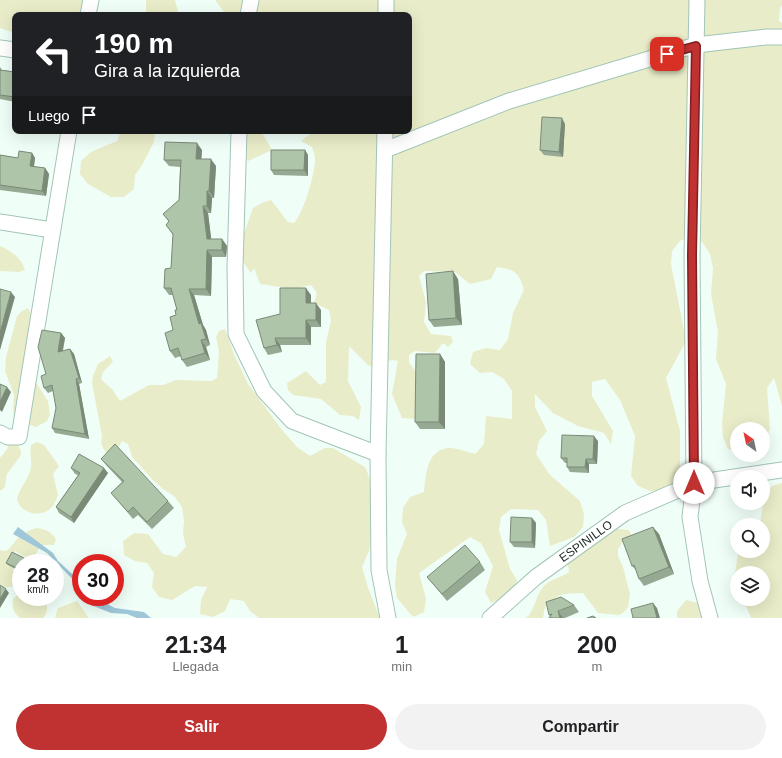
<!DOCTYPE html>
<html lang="es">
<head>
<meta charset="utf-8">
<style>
	:root { --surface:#fff; --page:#f2f2f2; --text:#202124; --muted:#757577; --accent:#c03132 }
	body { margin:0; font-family:Arial,sans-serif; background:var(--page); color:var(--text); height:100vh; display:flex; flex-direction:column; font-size:15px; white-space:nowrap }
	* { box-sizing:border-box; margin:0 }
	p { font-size:13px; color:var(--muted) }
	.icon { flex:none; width:22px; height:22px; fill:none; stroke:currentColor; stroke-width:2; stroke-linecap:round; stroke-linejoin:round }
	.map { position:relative; height:618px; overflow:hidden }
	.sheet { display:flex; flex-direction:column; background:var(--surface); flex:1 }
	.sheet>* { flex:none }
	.guide { position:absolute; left:12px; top:12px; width:400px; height:122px; border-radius:8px; box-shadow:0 4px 16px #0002; background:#202124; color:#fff; overflow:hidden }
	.needle { width:26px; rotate:327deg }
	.fabs { position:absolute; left:730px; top:422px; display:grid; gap:8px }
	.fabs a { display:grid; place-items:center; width:40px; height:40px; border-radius:50%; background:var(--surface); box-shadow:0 4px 16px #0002; font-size:20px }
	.speed { position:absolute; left:12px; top:554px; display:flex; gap:8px; font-size:20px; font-weight:700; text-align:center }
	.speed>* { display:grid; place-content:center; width:52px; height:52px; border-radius:50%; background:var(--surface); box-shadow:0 4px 16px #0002; line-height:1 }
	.speed small { font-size:10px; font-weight:400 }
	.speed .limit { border:6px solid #d22; background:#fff; color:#111 }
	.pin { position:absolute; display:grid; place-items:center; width:34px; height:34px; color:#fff; margin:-17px; border-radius:8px; box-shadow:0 2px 6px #0006 }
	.me { position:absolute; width:44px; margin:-22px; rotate:0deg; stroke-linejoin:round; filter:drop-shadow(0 0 3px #0008) }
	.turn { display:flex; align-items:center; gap:14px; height:84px; padding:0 16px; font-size:18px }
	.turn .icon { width:52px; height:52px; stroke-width:2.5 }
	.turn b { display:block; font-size:28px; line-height:34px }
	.then { display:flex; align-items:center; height:38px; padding:0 16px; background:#0003; gap:8px; font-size:15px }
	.eta { display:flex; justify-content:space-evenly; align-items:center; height:68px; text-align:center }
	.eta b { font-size:24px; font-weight:600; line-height:28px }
	.action { display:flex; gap:8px; margin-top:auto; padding:8px 16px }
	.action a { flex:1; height:46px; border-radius:24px; background:var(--accent); color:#fff; font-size:16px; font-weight:600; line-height:46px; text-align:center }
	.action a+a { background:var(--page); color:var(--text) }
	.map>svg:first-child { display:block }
	.green { fill:#e9ecc8 }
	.water { fill:#9ec8d9 }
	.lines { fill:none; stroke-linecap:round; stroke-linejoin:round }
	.minor-casing { stroke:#a2c5b6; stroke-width:17 }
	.minor { stroke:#fff; stroke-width:15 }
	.wall { fill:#96a992 }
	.shaded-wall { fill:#7a8a77 }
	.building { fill:#afc5aa; stroke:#7a8a77 }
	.route-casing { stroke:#7d2020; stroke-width:10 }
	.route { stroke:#c03132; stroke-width:7 }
	.labels { text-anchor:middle; stroke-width:3; stroke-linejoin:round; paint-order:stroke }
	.street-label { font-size:12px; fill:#1c2a24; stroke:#fff }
</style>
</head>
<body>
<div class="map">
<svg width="782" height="618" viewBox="0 0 782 618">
	<rect width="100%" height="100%" fill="#f0fef8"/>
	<g class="green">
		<path d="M0,0H83L81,12L78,15H15V33L0,28Z"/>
		<path d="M146,0H175L179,15H146Z"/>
		<path d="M215,0H782V5L780,8L779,21L782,23V406L774,378L767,388L770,429L765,442L763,443V429H737V451L728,449L723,437L722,424L726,384L716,359L718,332L711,294L713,268L710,254L702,242L691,235L680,241L672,251L671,264L686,341L666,378L680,431V472L675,486L664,492L650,491L638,486L631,476L635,436L620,400L605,379L592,382V396L613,431L611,444L604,433L578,426L553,413L535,394V407L547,431L539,441L536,454L550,475L580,501L584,514L583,527L574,537L550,546L546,520L538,510L511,509L501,517L499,530L510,569L517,580L514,593L491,603L485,592L493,566L481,543L470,537L419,573L426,599L424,612L413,617L397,598L395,585L397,559L407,534L402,522L403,508L410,497L424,492C426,475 426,452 447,448C453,447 468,452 475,454L484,444L486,416L512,419V391L504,379L492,372L480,373L470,364L473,352L486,348L500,350L508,339L513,313L524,290C519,272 515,270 497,267L491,279L470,284L455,272L424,271L419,276L426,302L424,322L431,334L451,336L453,342L448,347L443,343L435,353L415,351L409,355V362L436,401L416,419L402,418L392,394L398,361L392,360L369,366L349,346L348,381L361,407L359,420L353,416L340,415L321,399L293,395L288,390L287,383L306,371L320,385L326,382V342L331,321L329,310L314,303L317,293L311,285L294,289L260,284L254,268L251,273L243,262V236L253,208L264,202L271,200L288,222L294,223C304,212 315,174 315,159C315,155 313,151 312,147L301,141L314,131H409V15H226Z"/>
		<path d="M121,131H155L154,142L142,165L135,175L134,189L124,197H111L88,184L80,174L81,161L91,152L117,141Z"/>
		<path d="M233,131H261L272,150L248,161L243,158Z"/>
		<path d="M0,246C11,251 21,257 25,270L19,272L0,271Z"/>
		<path d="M28,308L31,314L33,320V378L48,401L50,415L47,421L36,427L18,420L14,415L13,408L14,395L5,371L6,357L17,316L22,311Z"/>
		<path d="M225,329L234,354L248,384L282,430L297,447L310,456L325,448H333L365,467L368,474L370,481L372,529L369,551L362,567L368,588L380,618H259L250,611L244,601L230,599L225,611L213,617L200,614L201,600L207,587L195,586L172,600L159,597L152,587L154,573L147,563L135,561L124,555L123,541L134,533L148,534L163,554L176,557L186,547L183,534L184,521L182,507L174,496L163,489L153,480L132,457L128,444L122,441L115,453L109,457L103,448L101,443L102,436L92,383L93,376L98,364L110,356L113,362L103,372L101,379L106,384L112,389L120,401L149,385H163L176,380L211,381L217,378L219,351L216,337L219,331Z"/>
		<path d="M7,441L16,442L21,451V455L7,474L5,487L0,491V458L8,448Z"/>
		<path d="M37,442L44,445L59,466L53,474L58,495C56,500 54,506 50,509C39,518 19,513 17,498C20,488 27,481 30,471C33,463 29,454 31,445Z"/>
		<path d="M782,483V618H751L743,599H763V573H737V585L734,579L738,554L741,551H763V525H760L764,497L772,486Z"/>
		<path d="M37,528C46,529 51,532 56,539L54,545H41L33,559L21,555L15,551L10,555L9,558L13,567L16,584L14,586L4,588L0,583V550L6,551L9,549L18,538L30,530Z"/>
		<path d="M609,528L629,530L632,537L622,543L618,549V556L623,567L630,594L628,607L624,612L619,615L598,613L583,593C561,594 561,592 545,607L543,618H525L531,614L529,615C536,606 536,594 544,586C550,579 561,578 569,572L567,560Z"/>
		<path d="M21,592V597H43C48,604 49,612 43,618H20C13,612 12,608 13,599Z"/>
		<path d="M686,600L698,603L708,618H677V611Z"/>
		<path d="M77,601L89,618H55L58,608Z"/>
	</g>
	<g class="water">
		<path d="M18,527L53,553L58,561L81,582V588L47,553L13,534Z"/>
		<path d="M88,597H101L109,605L115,608L144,612L151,618H137L127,614L111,613L91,605Z"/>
	</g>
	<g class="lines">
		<g class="minor-casing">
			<g id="minor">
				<path d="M697,0L692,255L694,483L690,517L700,581L710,618"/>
				<path d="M88,15L91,0"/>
				<path d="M248,15L251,0"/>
				<path d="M386,15V0"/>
				<path d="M0,48L15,50"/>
				<path d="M239,131L235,267L236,334L264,391L292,421L378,454"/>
				<path d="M385,131L378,454L379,570L388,618"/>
				<path d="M385,150L509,101L696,45L766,37H782"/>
				<path d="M0,222L52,230"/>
				<path d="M0,433L8,437H19L69,131"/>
				<path id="s1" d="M490,618L536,577L625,513L694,483L782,470"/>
			</g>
		</g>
		<use href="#minor" class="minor"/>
	</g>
	<g class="wall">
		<path d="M0,67L2,70L15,72V102L0,99Z"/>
		<path d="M565,124L563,157L544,155L540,150Z"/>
		<path d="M202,150L201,159L216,166L214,198H212L211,213H208L211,239H222L227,246L226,257H212L211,296L194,295L203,325L206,330L210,345L206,347L210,360L187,367L182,360L181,356L175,358L170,351L177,310L173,295H169L164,288L171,268L173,235L166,225L169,222L163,214L179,200L180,167L169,166L164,160Z"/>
		<path d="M305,150L308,155V176L274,175L271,170Z"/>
		<path d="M32,153L35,158L34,167L45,168L49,174L46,196L0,190V155L18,158Z"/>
		<path d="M458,279L462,325L434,327L429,320Z"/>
		<path d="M311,295V303L321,310V327H311V345H280L282,352L268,355L264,348L280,314Z"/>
		<path d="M61,333L65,338L63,351L70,349L74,354L82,383L79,384L89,439L55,433L52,428L56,408L53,391L48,393L44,388L46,374Z"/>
		<path d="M440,354L445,362V429H420L415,422Z"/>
		<path d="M598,441L597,464H589V473L570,472L567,467V463H565L561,458Z"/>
		<path d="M101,459L168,501L174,508L152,529L138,515L133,519L117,500L111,493L122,482L107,466Z"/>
		<path d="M71,468L108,473L74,523L59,513L56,507L78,475L75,474Z"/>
		<path d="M532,518L536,523L535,548L514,547L510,542Z"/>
		<path d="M659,534L674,574L644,586L639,579L636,570L632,566Z"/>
		<path d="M28,560L30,563H21V572L8,565L6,563Z"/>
		<path d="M480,562L485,570L447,601L433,584L427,577Z"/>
		<path d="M574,605L579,612L565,618H549L550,616L549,615Z"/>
	</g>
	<g class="shaded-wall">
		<path d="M562,118L565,124L563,157L559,152Z"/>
		<path d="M197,143L202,150L201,165L196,159Z"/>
		<path d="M305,150L308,155V176L304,170Z"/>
		<path d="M32,153L35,158L33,172L30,166Z"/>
		<path d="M211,159L216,166L214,198L209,191Z"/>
		<path d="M45,168L49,174L46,196L42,191Z"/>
		<path d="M207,191L212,198L211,213L207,206Z"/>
		<path d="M203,206L208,213L212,245L207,239Z"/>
		<path d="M222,239L227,246L226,257L222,250Z"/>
		<path d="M207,250L212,257L211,296L206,289Z"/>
		<path d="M453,271L458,279L462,325L456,318Z"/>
		<path d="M306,288L311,295V310L306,303Z"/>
		<path d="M189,289L194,295L203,325L206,330L210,345L206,339L199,324Z"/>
		<path d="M11,292L15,297L0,350V333Z"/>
		<path d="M316,303L321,310V327L316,320Z"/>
		<path d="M306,320L311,327V345L306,338Z"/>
		<path d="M61,333L65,338L61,357L58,352Z"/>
		<path d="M275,338L280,345L282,352L277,345Z"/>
		<path d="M201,340L206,347L210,360L205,353Z"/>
		<path d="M70,349L74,354L82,383L79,378Z"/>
		<path d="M440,354L445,362V429L439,422Z"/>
		<path d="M76,379L79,384L89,439L85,434Z"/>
		<path d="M7,387L11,392L2,412L0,410V402Z"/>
		<path d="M594,436L598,441L597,464L593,459Z"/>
		<path d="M586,459L589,464V473L585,467Z"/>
		<path d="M104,468L108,473L74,523L71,517Z"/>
		<path d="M532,518L536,523L535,548L532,542Z"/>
		<path d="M653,527L659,534L674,574L669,567Z"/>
		<path d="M6,589L9,593L0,608V599Z"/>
		<path d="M653,603L657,608L660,618H657Z"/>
		<path d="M558,611L563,618H560Z"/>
	</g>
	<g class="building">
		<path d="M0,70L15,72V97L0,95Z"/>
		<path d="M542,117L562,118L559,152L540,150Z"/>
		<path d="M165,142L197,143L196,159H211L209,191H207V206H203L207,239H222V250H207L206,289H189L199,324L201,323L206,339L201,340L205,353L182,360L178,348L170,351L165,333L173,330L170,317L176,315L175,310H177L171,288H164L165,269L171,268L173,234L166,225L169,221L163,214L179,200L181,160H164Z"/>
		<path d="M271,150H305L304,170H271Z"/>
		<path d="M19,151L32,153L30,166L45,168L42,191L0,185V155L18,158Z"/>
		<path d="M453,271L456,318L429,320L426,274Z"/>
		<path d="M280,288H306V303H316V320H306V338H275L277,345L264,348L256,320L280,314Z"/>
		<path d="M0,289L11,292L0,333Z"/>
		<path d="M42,330L61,333L58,352L70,349L79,378L76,379L85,434L52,428L56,408L52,385L44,388L41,376L46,374L38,347Z"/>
		<path d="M416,354H440L439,422H415Z"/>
		<path d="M0,384L7,387L0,402Z"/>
		<path d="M562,435L594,436L593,459H586L585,467H567V458H561Z"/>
		<path d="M115,444L168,501L147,522L133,507L128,512L111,493L124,481L101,459Z"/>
		<path d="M79,454L104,468L71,517L56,507L80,473L71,468Z"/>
		<path d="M511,517L532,518V542H510Z"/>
		<path d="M653,527L669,567L639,579L634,565L632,566L622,539Z"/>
		<path d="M465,545L480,562L442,594L427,577Z"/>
		<path d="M12,552L28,560L27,563H21V570L6,563Z"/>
		<path d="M0,585L6,589L0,599Z"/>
		<path d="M561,597L574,605L558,611L560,618H549L552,614L549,615L546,602Z"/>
		<path d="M653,603L657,618H633L631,609Z"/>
		<path d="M593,616L596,618H587Z"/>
	</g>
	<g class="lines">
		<g class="route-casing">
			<path id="route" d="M667,54L696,46L692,255L694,483"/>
		</g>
		<use href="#route" class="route"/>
	</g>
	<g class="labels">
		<g class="street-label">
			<text dy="4" stroke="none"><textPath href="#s1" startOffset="123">ESPINILLO</textPath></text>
		</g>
	</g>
</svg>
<div class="fabs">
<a><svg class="needle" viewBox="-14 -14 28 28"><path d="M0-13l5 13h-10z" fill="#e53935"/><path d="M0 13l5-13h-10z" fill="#757577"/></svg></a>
<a><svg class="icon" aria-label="sound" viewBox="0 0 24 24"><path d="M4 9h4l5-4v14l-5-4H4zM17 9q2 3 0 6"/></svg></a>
<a><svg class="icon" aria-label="search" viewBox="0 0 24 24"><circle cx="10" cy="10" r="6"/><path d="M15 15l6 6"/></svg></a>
<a><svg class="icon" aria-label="layers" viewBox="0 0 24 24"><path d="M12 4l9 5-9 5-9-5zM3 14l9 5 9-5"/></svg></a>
</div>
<div class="speed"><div>28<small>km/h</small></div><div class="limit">30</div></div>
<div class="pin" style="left:667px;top:54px;background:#d93025"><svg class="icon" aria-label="arrive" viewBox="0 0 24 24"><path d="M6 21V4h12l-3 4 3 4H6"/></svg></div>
<svg class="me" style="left:694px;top:483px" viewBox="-20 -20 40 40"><circle r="19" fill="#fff"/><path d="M0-13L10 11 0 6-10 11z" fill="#c03132"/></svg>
<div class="guide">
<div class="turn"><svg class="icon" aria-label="left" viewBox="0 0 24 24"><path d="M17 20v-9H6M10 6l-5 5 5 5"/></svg><div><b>190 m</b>Gira a la izquierda</div></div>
<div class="then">Luego<svg class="icon" aria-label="arrive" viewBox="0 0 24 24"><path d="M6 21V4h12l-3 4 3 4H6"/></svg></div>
</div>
</div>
<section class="sheet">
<div class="eta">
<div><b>21:34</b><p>Llegada</p></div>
<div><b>1</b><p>min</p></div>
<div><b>200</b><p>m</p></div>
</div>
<div class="action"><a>Salir</a><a>Compartir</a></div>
</section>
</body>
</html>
